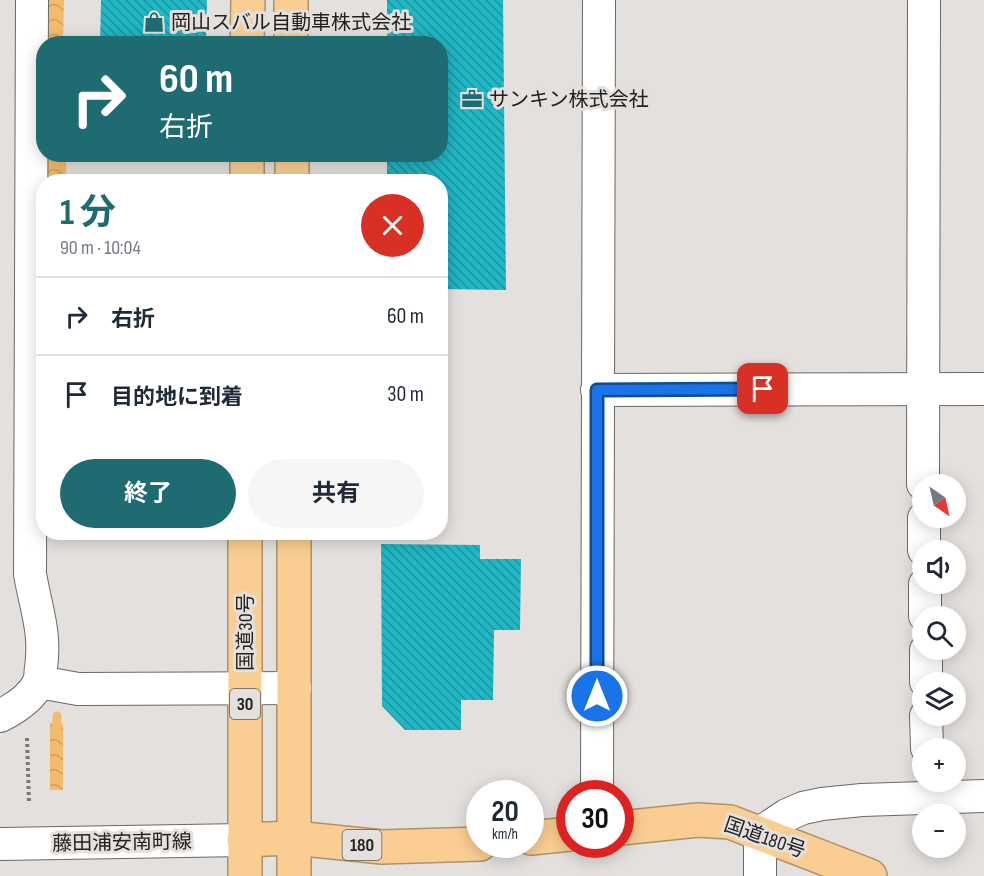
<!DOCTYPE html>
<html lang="ja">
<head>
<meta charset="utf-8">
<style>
	:root { --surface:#fff; --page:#f6f6f7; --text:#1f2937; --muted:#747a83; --line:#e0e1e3; --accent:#1f6b72 }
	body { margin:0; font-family:"Sofia Sans Condensed","Noto Sans JP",sans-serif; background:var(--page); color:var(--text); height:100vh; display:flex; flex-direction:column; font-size:22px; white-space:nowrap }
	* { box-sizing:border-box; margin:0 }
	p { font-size:20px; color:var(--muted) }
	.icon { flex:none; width:33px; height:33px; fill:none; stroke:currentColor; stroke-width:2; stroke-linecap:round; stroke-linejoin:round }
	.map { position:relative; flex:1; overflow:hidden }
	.side { position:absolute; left:36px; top:174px; width:412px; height:366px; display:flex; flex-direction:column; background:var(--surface); border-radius:24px; box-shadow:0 3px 15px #0003 }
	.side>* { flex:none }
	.guide { position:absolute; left:36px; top:36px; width:412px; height:126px; border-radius:24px; box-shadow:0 3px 15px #0003; background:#1f6b72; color:#fff; overflow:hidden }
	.needle { width:39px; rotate:146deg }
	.buttons { position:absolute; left:912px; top:474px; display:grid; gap:12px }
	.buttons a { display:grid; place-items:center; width:54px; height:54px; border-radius:50%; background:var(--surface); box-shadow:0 3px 15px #0003; font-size:30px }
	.speed { position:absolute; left:466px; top:780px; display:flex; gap:12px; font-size:30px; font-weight:700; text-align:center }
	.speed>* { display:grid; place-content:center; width:78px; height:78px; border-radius:50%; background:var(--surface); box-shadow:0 3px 15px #0003; line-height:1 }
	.speed small { font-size:15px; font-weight:400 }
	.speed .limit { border:9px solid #d22; background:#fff; color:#111 }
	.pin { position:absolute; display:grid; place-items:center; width:51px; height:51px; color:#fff; margin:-26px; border-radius:12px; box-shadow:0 3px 9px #0006 }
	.me { position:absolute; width:66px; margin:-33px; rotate:0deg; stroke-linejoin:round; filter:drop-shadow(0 0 4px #0008) }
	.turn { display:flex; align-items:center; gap:21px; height:126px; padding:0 24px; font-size:27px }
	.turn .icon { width:78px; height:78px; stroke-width:2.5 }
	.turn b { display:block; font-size:42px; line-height:51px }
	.round { display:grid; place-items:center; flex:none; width:63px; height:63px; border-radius:32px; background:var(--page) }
	.headline { display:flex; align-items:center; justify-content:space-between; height:102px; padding:0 24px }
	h1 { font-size:36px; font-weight:700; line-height:45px; color:var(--accent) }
	.button { display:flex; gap:12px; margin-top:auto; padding:12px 24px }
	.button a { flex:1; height:69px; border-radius:36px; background:var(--accent); color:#fff; font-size:24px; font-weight:700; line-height:69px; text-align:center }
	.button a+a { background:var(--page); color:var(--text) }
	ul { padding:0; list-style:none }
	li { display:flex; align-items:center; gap:18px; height:78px; padding:0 24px; border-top:2px solid var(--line) }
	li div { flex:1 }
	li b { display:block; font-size:22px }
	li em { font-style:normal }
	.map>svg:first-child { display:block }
	.water { fill:url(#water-waves) }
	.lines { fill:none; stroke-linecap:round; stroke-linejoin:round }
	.stream { stroke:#f3bb6d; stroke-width:9 }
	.building { fill:url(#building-back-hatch) }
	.minor-casing { stroke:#6a6865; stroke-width:34 }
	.highway-casing { stroke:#ae916b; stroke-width:36 }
	.path { stroke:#7b7977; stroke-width:4; stroke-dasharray:3 3; stroke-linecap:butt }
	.minor { stroke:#fff; stroke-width:32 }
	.highway { stroke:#face93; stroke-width:33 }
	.route-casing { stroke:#114b97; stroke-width:15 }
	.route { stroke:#1a73e8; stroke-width:10 }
	.labels { text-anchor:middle; stroke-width:6; stroke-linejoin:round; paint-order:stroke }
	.shield { fill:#e3e0dd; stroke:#5c5a59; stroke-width:1.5 }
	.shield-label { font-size:18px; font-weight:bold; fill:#222120 }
	.poi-label { font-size:20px; fill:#222120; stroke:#e3e0dd; text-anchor:start }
	.street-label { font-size:20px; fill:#222120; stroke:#e3e0dd }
</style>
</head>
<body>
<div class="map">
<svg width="984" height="876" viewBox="0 0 984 876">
	<defs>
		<pattern id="water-waves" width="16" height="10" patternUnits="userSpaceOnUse" patternTransform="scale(1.5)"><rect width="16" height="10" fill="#f3bb6d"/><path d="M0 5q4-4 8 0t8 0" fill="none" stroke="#d0a05e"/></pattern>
		<pattern id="building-back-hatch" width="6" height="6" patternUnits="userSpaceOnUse" patternTransform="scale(1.5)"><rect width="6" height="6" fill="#21b6c4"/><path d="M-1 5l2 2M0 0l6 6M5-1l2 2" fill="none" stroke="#1c949f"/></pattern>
	</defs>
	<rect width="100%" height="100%" fill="#e3e0dd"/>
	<g class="water">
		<path d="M49,0H64L63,43H49Z"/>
		<rect x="48" y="155" width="18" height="26"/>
		<path d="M50,723L63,724V790H50Z"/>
	</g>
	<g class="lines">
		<path class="stream" d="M57,734V716"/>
	</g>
	<g class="building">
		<path d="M101,0H207L206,44H100Z"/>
		<path d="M387,0H503L506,290L441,289V182H387V154H441V44H387Z"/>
		<path d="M381,544L480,545V559H521L520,630H494L493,700H461V730H405L382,706Z"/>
	</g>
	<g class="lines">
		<g class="minor-casing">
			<g id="minor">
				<path d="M597,390L984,389"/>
				<path d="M923,484L924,0"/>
				<path d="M924,518V550"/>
				<path d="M925,584V616"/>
				<path d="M926,650V682"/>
				<path d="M39,682L78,689L295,688"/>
				<path d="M0,716C14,709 32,697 39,682C41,678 40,672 41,668C46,632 36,609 30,574L32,0"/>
				<path d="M926,716L927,748"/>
				<path d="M597,794L599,0"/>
				<path d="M0,844L244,840"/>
				<path d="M760,876V833L787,815L803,808L822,804L862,800L984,796"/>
			</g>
		</g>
		<g class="highway-casing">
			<g id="highway">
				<path d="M291,0V44"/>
				<path d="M247,44L248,0"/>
				<path d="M292,154V182"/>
				<path d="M247,182V154"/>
				<path d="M294,532V876"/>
				<path d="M621,828L698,820L730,822L870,876"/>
				<path d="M531,838L570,834"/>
				<path d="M244,840L294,838L382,847L480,844"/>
				<path d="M245,876V532"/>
			</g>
		</g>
		<path class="path" d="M27,738L29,803"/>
		<use href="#minor" class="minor"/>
		<use href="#highway" class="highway"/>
	</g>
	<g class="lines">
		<g class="route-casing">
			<path id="route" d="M597,696V390L763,389"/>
		</g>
		<use href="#route" class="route"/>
	</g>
	<defs>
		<g id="shop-bare" transform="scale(1.62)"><path d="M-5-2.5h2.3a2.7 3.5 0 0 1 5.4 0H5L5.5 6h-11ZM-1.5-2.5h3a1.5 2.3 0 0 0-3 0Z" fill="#1f6b72" stroke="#e3e0dd" stroke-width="2.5" paint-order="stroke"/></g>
		<g id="office-bare" transform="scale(1.62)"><path d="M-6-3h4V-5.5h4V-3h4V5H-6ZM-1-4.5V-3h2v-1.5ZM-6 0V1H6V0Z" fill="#1f6b72" stroke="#e3e0dd" stroke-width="2.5" paint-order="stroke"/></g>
	</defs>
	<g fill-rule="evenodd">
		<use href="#shop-bare" x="154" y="22"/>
		<use href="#office-bare" x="472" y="99"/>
	</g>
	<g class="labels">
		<g class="shield">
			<rect x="230" y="689" width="30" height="30" rx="4.5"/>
			<rect x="342.5" y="830" width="39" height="30" rx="4.5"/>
		</g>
		<g class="shield-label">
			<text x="245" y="710">30</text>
			<text x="362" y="851">180</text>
		</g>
		<g class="poi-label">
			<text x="171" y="29">岡山スバル自動車株式会社</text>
			<text x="489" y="106">サンキン株式会社</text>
		</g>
		<g class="street-label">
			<text transform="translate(245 632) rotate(-90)" y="7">国道30号</text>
			<text transform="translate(765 837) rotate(19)" y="7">国道180号</text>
			<text transform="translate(122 842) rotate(-1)" y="7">藤田浦安南町線</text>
		</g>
	</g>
</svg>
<div class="buttons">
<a><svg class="needle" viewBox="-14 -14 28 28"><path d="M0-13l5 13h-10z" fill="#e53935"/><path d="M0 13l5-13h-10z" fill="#747a83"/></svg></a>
<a><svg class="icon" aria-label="sound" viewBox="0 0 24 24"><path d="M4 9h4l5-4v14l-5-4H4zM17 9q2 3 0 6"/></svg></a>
<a><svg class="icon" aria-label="search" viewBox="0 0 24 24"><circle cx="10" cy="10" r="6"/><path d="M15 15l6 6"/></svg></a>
<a><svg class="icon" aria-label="layers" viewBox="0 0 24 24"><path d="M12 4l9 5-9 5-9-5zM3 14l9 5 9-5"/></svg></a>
<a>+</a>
<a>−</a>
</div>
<div class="speed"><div>20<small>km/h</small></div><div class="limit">30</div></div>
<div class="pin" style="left:763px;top:389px;background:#d93025"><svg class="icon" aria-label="arrive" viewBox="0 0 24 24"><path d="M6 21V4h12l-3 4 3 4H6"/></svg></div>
<svg class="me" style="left:597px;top:696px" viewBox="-20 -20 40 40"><circle r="17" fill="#1a73e8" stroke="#fff" stroke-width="3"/><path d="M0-11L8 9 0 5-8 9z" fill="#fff"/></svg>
<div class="guide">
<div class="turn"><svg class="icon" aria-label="right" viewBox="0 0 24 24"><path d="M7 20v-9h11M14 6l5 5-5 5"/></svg><div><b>60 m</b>右折</div></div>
</div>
<section class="side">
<div class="headline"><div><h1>1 分</h1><p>90 m · 10:04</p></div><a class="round" style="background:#d93025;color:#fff"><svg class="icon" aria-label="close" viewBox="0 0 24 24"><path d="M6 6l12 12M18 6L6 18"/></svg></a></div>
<ul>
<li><svg class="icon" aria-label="right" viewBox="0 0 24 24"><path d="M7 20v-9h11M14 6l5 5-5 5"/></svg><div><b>右折</b></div><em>60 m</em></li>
<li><svg class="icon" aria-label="arrive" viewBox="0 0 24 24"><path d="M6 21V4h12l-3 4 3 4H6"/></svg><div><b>目的地に到着</b></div><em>30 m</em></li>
</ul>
<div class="button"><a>終了</a><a>共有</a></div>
</section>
</div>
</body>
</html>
